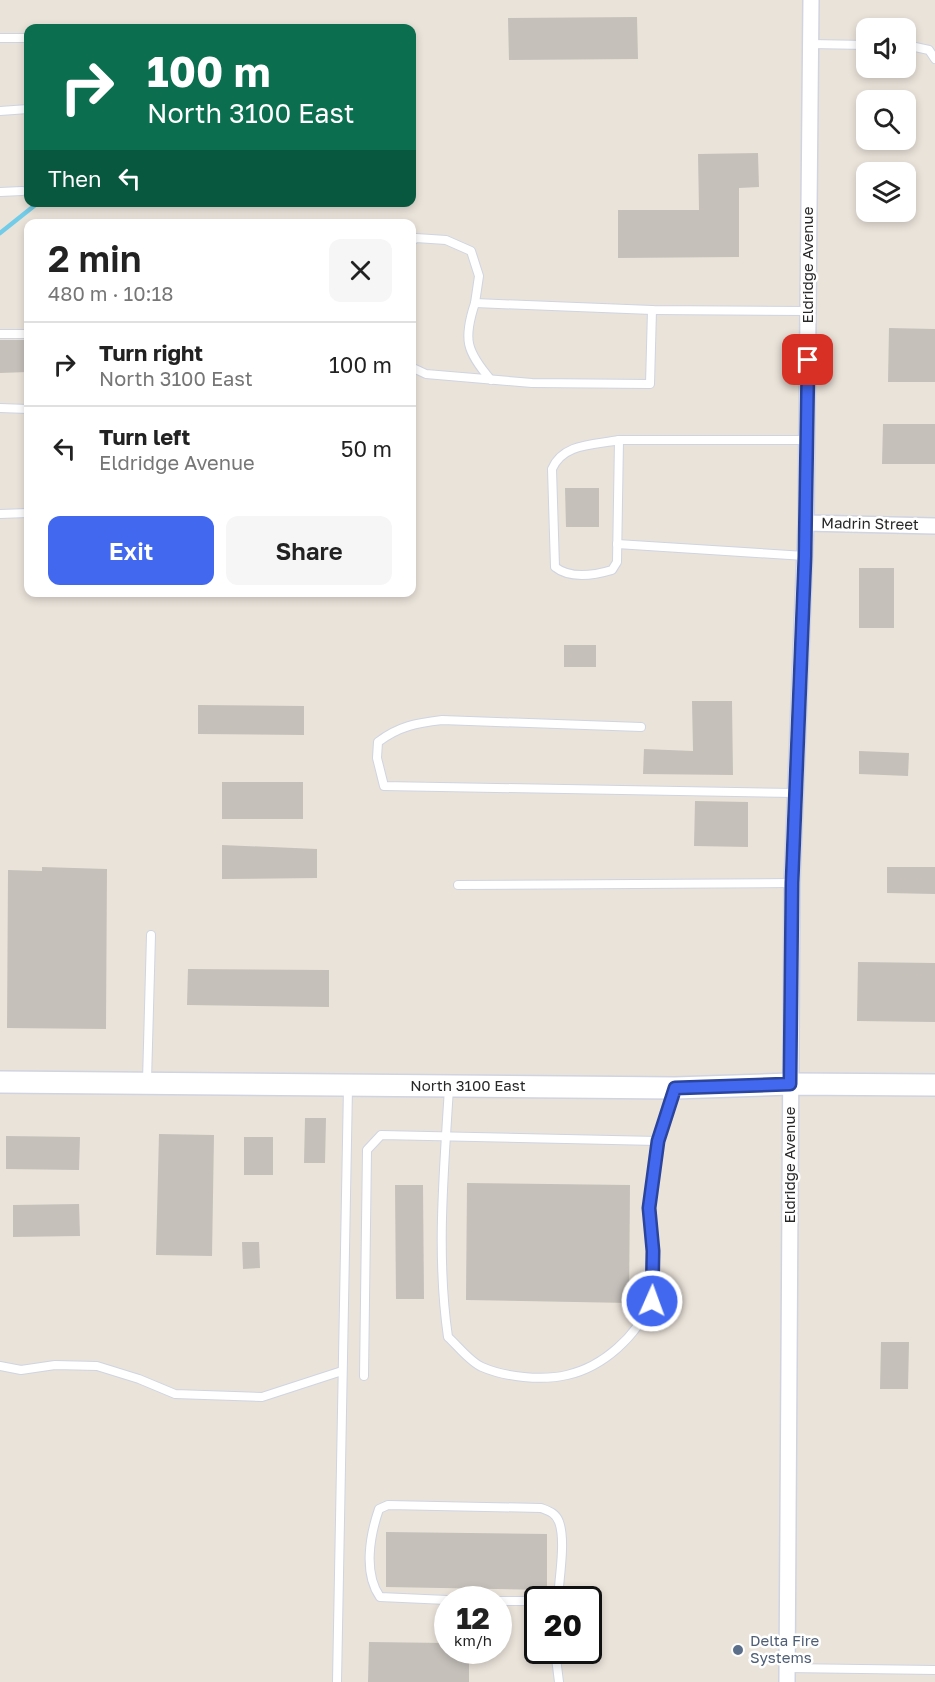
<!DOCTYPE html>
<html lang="en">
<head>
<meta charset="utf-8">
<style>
	:root { --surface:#fff; --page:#f6f6f6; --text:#222; --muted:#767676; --line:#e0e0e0; --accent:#4268f0 }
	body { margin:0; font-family:"Golos Text",sans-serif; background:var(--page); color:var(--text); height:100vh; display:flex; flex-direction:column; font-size:22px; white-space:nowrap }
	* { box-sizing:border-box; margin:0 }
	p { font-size:20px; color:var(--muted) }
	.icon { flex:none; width:33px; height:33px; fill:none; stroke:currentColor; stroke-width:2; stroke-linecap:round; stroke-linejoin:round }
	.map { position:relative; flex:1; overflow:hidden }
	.sheet { position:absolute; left:24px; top:219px; width:392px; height:378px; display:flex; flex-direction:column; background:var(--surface); border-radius:12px; box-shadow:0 3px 9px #0003 }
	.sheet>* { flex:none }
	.top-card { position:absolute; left:24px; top:24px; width:392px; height:183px; border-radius:12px; box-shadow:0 3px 9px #0003; background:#0b6e4f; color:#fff; overflow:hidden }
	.tools { position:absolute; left:856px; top:18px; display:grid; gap:12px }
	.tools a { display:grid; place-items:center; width:60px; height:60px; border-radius:12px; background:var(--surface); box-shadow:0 3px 9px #0003; font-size:30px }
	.speed { position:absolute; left:434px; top:1586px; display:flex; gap:12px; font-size:30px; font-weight:700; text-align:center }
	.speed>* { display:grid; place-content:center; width:78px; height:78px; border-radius:50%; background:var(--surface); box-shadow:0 3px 9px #0003; line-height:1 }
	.speed small { font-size:15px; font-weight:400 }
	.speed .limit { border:3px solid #111; border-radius:9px; background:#fff; color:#111 }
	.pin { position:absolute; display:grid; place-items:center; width:51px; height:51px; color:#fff; margin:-26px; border-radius:12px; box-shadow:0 3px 9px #0006 }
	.me { position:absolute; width:66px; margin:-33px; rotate:2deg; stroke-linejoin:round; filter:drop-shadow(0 0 4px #0008) }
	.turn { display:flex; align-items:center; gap:21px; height:126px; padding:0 24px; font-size:27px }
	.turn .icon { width:78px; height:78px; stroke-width:2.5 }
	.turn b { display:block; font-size:42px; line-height:51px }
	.then { display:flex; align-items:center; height:57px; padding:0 24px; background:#0003; gap:12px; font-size:22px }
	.round { display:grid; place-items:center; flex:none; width:63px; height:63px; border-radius:12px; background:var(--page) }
	.headline { display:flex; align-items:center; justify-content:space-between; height:102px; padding:0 24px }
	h1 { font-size:36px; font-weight:600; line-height:45px }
	.action { display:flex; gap:12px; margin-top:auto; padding:12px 24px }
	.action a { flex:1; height:69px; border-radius:12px; background:var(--accent); color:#fff; font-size:24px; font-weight:600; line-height:69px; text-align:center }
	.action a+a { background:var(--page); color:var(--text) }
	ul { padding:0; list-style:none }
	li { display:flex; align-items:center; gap:18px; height:84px; padding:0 24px; border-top:2px solid var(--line) }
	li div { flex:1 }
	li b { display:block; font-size:22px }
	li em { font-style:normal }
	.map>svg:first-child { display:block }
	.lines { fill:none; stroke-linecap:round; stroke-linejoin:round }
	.stream { stroke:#72cce7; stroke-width:4.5 }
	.building { fill:#c5c0ba }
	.lane-casing { stroke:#d0d4e1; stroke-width:10 }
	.street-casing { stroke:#d0d4e1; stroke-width:18 }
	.secondary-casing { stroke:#d0d4e1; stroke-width:24 }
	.lane { stroke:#fff; stroke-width:8 }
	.street { stroke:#fff; stroke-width:15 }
	.secondary { stroke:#fff; stroke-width:21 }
	.route-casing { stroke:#2b449c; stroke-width:15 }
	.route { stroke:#4268f0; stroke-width:10 }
	.service-dot { fill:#5c6f8a; stroke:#fff; stroke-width:2 }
	.labels { text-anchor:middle; stroke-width:5; stroke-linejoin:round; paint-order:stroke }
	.street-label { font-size:15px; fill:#282828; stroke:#fff }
	.service-label { font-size:15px; fill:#4e5e75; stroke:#fff; text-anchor:start }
</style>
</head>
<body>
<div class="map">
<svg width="935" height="1682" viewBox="0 0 935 1682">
	<rect width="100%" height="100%" fill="#eae3da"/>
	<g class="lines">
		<path class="stream" d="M0,233L39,202"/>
	</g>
	<g class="building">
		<path d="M637,17L638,59L509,60L508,18Z"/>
		<path d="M758,153L759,187L739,188V257L618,258V210H699L698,154Z"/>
		<path d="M889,328L935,329V382H888Z"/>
		<path d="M0,340H28V372L0,373Z"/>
		<path d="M883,424H935V464H882Z"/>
		<path d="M565,488H599V527H566Z"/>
		<rect x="859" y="568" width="35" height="60"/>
		<rect x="564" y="645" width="32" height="22"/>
		<path d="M692,701H732L733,775L643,774L644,749L693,751Z"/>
		<path d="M198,705L304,706V735L198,734Z"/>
		<path d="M859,751L909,753L908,776L859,774Z"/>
		<rect x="222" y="782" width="81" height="37"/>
		<path d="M695,801L748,802V847L694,846Z"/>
		<path d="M222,845L317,849V878L222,879Z"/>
		<path d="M42,867L107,869L106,1029L7,1028L8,870L42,871Z"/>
		<path d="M887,867H935V894L887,893Z"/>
		<path d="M858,962L935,963V1022L857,1021Z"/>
		<path d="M188,969L329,970V1007L187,1005Z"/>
		<path d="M305,1118H326L325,1163H304Z"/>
		<path d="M159,1134L214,1135L212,1256L156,1255Z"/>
		<path d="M6,1136L80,1137L79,1170L6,1169Z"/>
		<rect x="244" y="1137" width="29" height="38"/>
		<path d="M467,1183L630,1185L629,1303L466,1300Z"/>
		<path d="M395,1185H423L424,1299H396Z"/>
		<path d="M79,1204L80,1236L13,1237V1205Z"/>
		<path d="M242,1242H259L260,1268L243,1269Z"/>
		<path d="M881,1342H909L908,1389H880Z"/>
		<path d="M386,1532L547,1534V1590L386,1587Z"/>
		<path d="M369,1642L447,1643V1650H469V1682H368Z"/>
	</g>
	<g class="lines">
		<g class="lane-casing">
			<g id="lane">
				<path d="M0,38H28"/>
				<path d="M810,44L867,45"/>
				<path d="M906,45L929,50L935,59"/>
				<path d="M0,111L28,109"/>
				<path d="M0,192L22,191"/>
				<path d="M411,242L416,238L446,240L471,251L479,276L475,303L652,310L808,311"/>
				<path d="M475,303C463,339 466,351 491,380"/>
				<path d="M0,334H28"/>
				<path d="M411,367L426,374L532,383L650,384L652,310"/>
				<path d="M0,408L28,409"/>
				<path d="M619,440L617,562L612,570C595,575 570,579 555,567L552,469C563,443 594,445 619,440Z"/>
				<path d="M619,440H807"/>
				<path d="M0,514L28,513"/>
				<path d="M617,544L805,556"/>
				<path d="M641,727L442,720C417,723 399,726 378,742L377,758L384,786L795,793"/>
				<path d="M458,885L792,883"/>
				<path d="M147,1081L151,935"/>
				<path d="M449,1088C444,1170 436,1255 448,1337C458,1346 470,1362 482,1367C505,1377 542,1381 567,1375C603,1367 637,1336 650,1303C660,1280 648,1234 649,1208C649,1168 662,1127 675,1089"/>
				<path d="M0,1366L21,1370L55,1365L97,1366L139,1379L175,1394L262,1397L342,1371"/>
				<path d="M364,1376L367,1150L381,1135L658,1141"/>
				<path d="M447,1600L380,1597C363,1573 370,1535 379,1509L388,1505L541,1508C549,1511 556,1513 559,1522C566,1540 559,1579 558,1599"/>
				<path d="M498,1601H537"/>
				<path d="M555,1650L559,1682"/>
				<path d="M787,1668L935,1670"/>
				<path d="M337,1682L348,1087"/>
			</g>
		</g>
		<g class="street-casing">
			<g id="street">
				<path d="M806,523L935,526"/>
				<path d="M787,1682L792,883L806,523L811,0"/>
			</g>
		</g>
		<g class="secondary-casing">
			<path id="secondary" d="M0,1082L675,1088L790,1084L935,1085"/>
		</g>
		<use href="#lane" class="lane"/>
		<use href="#street" class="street"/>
		<use href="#secondary" class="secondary"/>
	</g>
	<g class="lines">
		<g class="route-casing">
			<path id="route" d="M652,1301L653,1251L649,1208L658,1141L675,1088L790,1084L792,883L805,556L808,360"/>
		</g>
		<use href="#route" class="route"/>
	</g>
	<circle class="service-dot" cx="738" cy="1650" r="6"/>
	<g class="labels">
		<g class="street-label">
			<text transform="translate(808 265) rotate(-90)" y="5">Eldridge Avenue</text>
			<text transform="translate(870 524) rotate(1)" y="5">Madrin Street</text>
			<text x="468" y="1091">North 3100 East</text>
			<text transform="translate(790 1165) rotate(-90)" y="5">Eldridge Avenue</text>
		</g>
		<g class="service-label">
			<text x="750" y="1646">Delta Fire<tspan x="750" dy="17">Systems</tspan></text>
		</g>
	</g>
</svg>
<div class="tools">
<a><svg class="icon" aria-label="sound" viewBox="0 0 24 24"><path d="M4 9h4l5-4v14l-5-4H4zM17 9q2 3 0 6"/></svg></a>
<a><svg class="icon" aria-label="search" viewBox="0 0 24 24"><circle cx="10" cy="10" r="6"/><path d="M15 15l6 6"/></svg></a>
<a><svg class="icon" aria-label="layers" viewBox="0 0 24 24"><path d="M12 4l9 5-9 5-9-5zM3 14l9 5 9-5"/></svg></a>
</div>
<div class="speed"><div>12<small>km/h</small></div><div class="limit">20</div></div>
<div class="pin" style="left:808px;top:360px;background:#d93025"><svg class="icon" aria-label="arrive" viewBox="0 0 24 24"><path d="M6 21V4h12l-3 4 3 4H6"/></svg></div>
<svg class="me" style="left:652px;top:1301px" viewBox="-20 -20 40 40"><circle r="17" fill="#4268f0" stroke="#fff" stroke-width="3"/><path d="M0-11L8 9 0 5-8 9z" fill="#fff"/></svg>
<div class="top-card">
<div class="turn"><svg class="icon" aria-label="right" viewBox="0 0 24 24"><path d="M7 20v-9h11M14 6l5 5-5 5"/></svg><div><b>100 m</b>North 3100 East</div></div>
<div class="then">Then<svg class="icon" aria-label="left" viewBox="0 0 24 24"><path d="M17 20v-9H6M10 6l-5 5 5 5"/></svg></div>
</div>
<section class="sheet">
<div class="headline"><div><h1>2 min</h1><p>480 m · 10:18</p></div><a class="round"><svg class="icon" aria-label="close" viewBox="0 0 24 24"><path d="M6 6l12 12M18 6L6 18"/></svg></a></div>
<ul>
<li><svg class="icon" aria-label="right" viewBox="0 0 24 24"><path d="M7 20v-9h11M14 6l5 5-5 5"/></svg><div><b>Turn right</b><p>North 3100 East</p></div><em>100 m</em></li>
<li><svg class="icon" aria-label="left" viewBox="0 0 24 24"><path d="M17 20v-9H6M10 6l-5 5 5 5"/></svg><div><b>Turn left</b><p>Eldridge Avenue</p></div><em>50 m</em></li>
</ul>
<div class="action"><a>Exit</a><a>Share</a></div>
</section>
</div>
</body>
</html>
